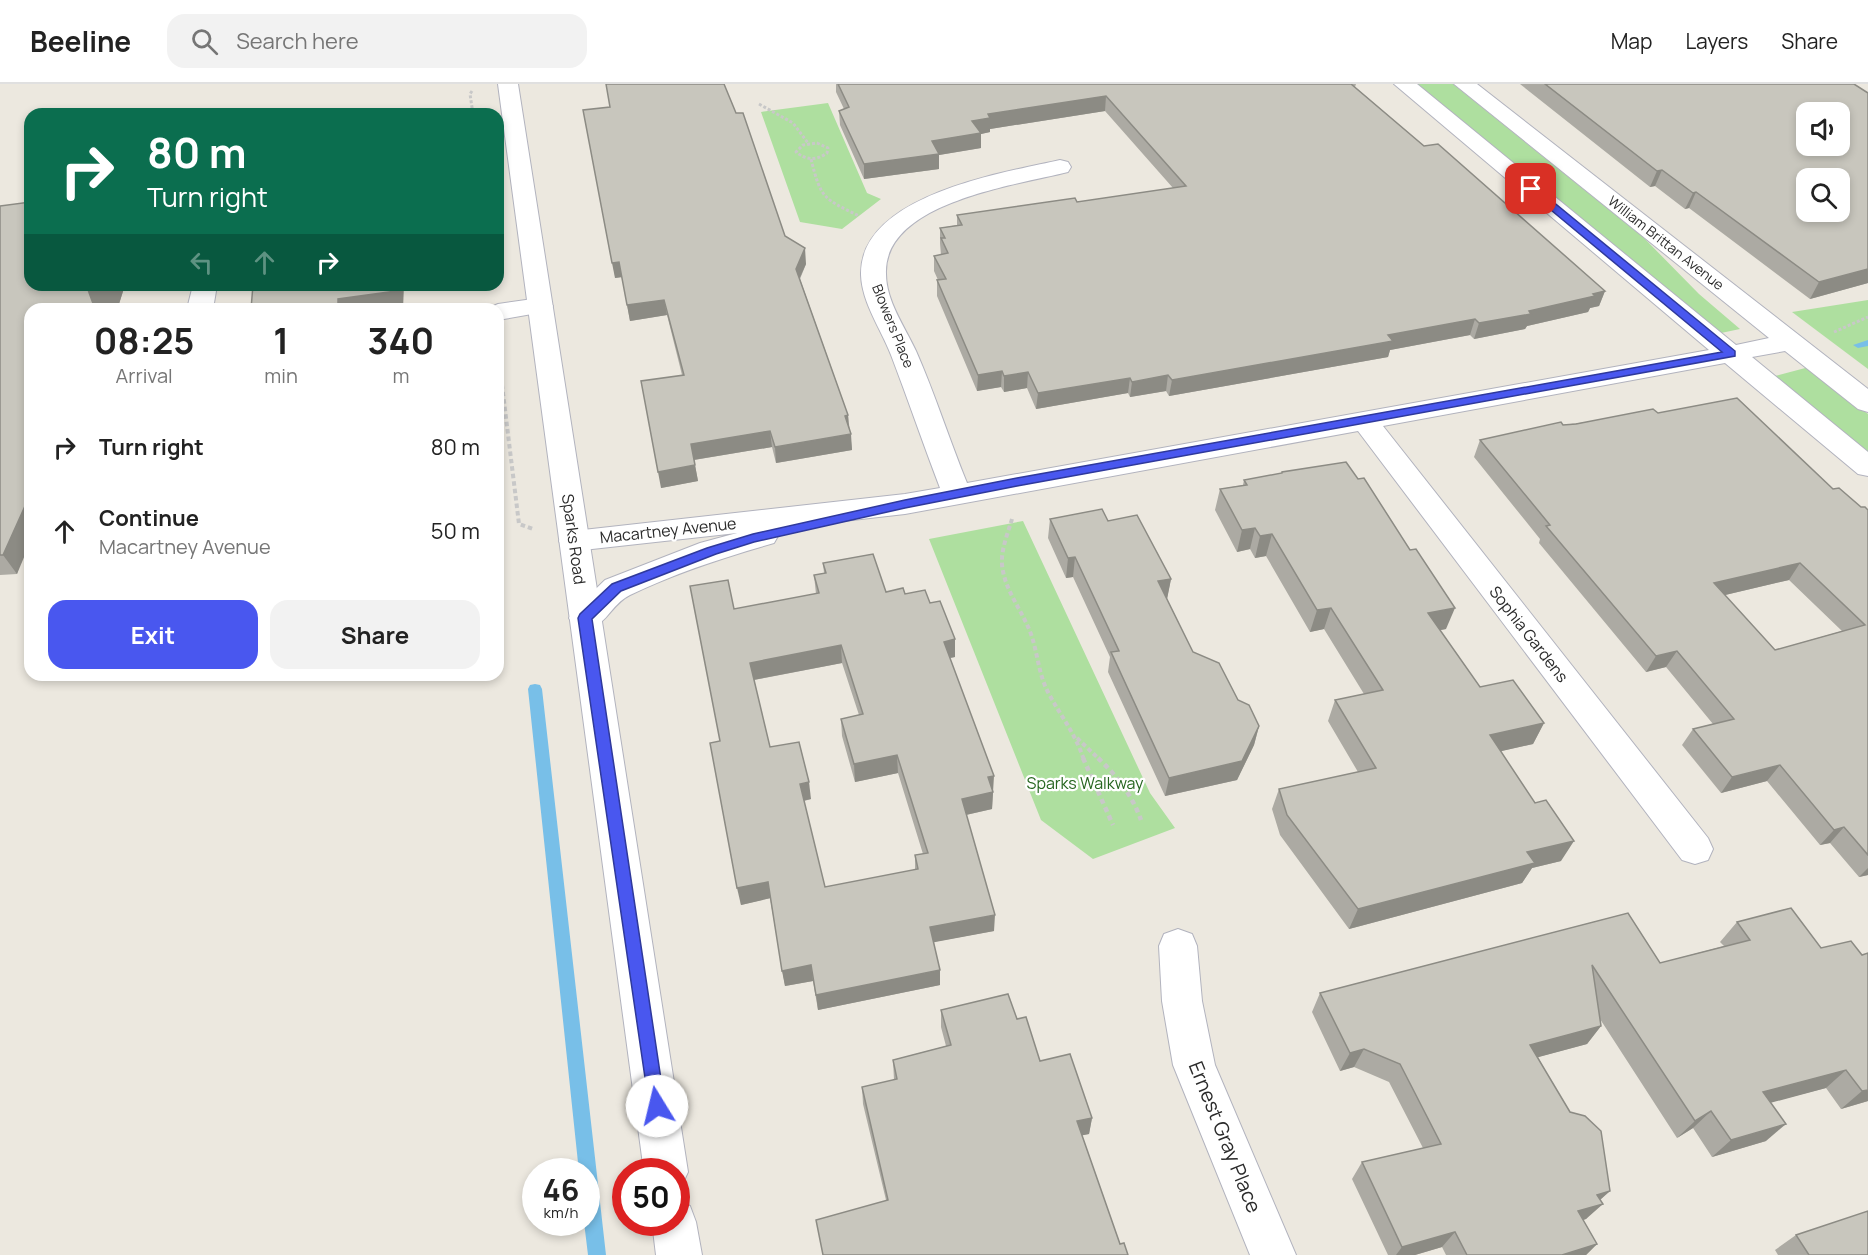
<!DOCTYPE html>
<html lang="en">
<head>
<meta charset="utf-8">
<style>
	:root { --surface:#fff; --page:#f2f2f2; --text:#222; --muted:#767676; --line:#e0e0e0; --accent:#4957ef }
	body { margin:0; font-family:Manrope,sans-serif; background:var(--page); color:var(--text); height:100vh; display:flex; flex-direction:column; font-size:22px; white-space:nowrap }
	* { box-sizing:border-box; margin:0 }
	p { font-size:20px; color:var(--muted) }
	.icon { flex:none; width:33px; height:33px; fill:none; stroke:currentColor; stroke-width:2; stroke-linecap:round; stroke-linejoin:round }
	.map { position:relative; flex:1; overflow:hidden }
	.details { position:absolute; left:24px; top:219px; width:480px; height:378px; display:flex; flex-direction:column; background:var(--surface); border-radius:18px; box-shadow:0 3px 9px #0003 }
	.details>* { flex:none }
	.hud { position:absolute; left:24px; top:24px; width:480px; height:183px; border-radius:18px; box-shadow:0 3px 9px #0003; background:#0b6e4f; color:#fff; overflow:hidden }
	.controls { position:absolute; left:1796px; top:18px; display:grid; gap:12px }
	.controls a { display:grid; place-items:center; width:54px; height:54px; border-radius:12px; background:var(--surface); box-shadow:0 3px 9px #0003; font-size:30px }
	.speed { position:absolute; left:522px; top:1074px; display:flex; gap:12px; font-size:30px; font-weight:700; text-align:center }
	.speed>* { display:grid; place-content:center; width:78px; height:78px; border-radius:50%; background:var(--surface); box-shadow:0 3px 9px #0003; line-height:1 }
	.speed small { font-size:15px; font-weight:400 }
	.speed .limit { border:9px solid #d22; background:#fff; color:#111 }
	.pin { position:absolute; display:grid; place-items:center; width:51px; height:51px; color:#fff; margin:-26px; border-radius:12px; box-shadow:0 3px 9px #0006 }
	.me { position:absolute; width:66px; margin:-33px; rotate:351deg; stroke-linejoin:round; filter:drop-shadow(0 0 4px #0008) }
	.turn { display:flex; align-items:center; gap:21px; height:126px; padding:0 24px; font-size:27px }
	.turn .icon { width:78px; height:78px; stroke-width:2.5 }
	.turn b { display:block; font-size:42px; line-height:51px }
	.lanes { display:flex; align-items:center; height:57px; padding:0 24px; background:#0003; justify-content:center; gap:30px; direction:ltr }
	.lanes .off { opacity:.35 }
	.eta { display:flex; justify-content:space-evenly; align-items:center; height:102px; text-align:center }
	.eta b { font-size:36px; font-weight:700; line-height:42px }
	.cta { display:flex; gap:12px; margin-top:auto; padding:12px 24px }
	.cta a { flex:1; height:69px; border-radius:18px; background:var(--accent); color:#fff; font-size:24px; font-weight:700; line-height:69px; text-align:center }
	.cta a+a { background:var(--page); color:var(--text) }
	ul { padding:0; list-style:none }
	li { display:flex; align-items:center; gap:18px; height:84px; padding:0 24px }
	li div { flex:1 }
	li b { display:block; font-size:22px }
	li em { font-style:normal }
	header { display:flex; align-items:center; gap:36px; box-sizing:border-box; height:84px; padding:0 30px; background:var(--surface); border-bottom:2px solid var(--line) }
	header strong { font-size:28px }
	nav { display:flex; gap:33px; margin-inline-start:auto; font-size:21px }
	.search { width:420px; height:54px; background:var(--page); display:flex; align-items:center; gap:15px; box-sizing:border-box; padding:0 21px; border-radius:18px; color:var(--muted); font-size:22px }
	.map>svg:first-child { display:block }
	.green { fill:#aedf9f }
	.lines { fill:none; stroke-linecap:round; stroke-linejoin:round }
	.stream { fill:#78bfe8; fill-rule:evenodd }
	.street-casing { stroke:#b2b3be; stroke-width:2 }
	.secondary-casing { stroke:#b2b3be; stroke-width:2 }
	.path-far2 { stroke:#c8c8c8; stroke-width:3; stroke-dasharray:3 2; stroke-linecap:butt }
	.path-far1 { stroke:#c8c8c8; stroke-width:4; stroke-dasharray:4.5 3; stroke-linecap:butt }
	.path { stroke:#c8c8c8; stroke-width:4.5; stroke-dasharray:5 4; stroke-linecap:butt }
	.street { fill:#fff; fill-rule:evenodd }
	.secondary { fill:#fff; fill-rule:evenodd }
	.wall { fill:#acaaa3; fill-rule:evenodd }
	.shaded-wall { fill:#8c8b84 }
	.building { fill:#c8c6bd; stroke:#8c8b84; stroke-width:1.5; fill-rule:evenodd }
	.route { fill:#4957ef; stroke:#2f399b; stroke-width:1.5 }
	.labels { text-anchor:middle; stroke-width:4.5; stroke-linejoin:round; paint-order:stroke }
	.far-street-label { font-size:14px; fill:#2b2b2b; stroke:#fff }
	.street-label { font-size:16px; fill:#2b2b2b; stroke:#fff }
	.park-label { font-size:16px; fill:#26651f; stroke:#fff }
	.near-street-label { font-size:20px; fill:#2b2b2b; stroke:#fff }
</style>
</head>
<body>
<header>
<strong>Beeline</strong>
<div class="search"><svg class="icon" aria-label="search" viewBox="0 0 24 24"><circle cx="10" cy="10" r="6"/><path d="M15 15l6 6"/></svg>Search here</div>
<nav><a>Map</a><a>Layers</a><a>Share</a></nav>
</header>
<div class="map">
<svg width="1868" height="1171" viewBox="0 0 1868 1171">
	<rect width="100%" height="100%" fill="#ece8df"/>
	<g class="green">
		<path d="M1416,0H1453L1643,153L1699,210L1740,245L1721,249Z"/>
		<path d="M828,19L867,109L881,115L842,145L800,138L761,28Z"/>
		<path d="M1868,216V285L1792,228Z"/>
		<path d="M1809,283L1868,330V369L1775,292Z"/>
		<path d="M1023,437L1150,709L1175,744L1093,775L1041,736L929,455Z"/>
	</g>
	<g class="lines">
		<g class="stream">
			<path d="M1868,256V262L1858,264L1853,261Z"/>
			<path d="M535,600L540,601L542,605L606,1171H588L584,1138H586V1088H579L528,605L530,601Z"/>
		</g>
		<g class="street-casing">
			<g id="street">
				<path d="M1394,0H1417L1736,261L1769,254L1454,0H1477L1868,305V328L1858,325L1785,267L1752,273L1868,368V392L1858,390L1725,279L1383,342L1708,754L1713,765L1708,776L1695,780L1682,776L1358,347L905,430L774,445L778,452L774,459C725,473 675,489 630,511C607,522 605,552 574,542L569,534L574,526L605,496L700,459L737,449L574,467L563,464L559,457L563,450L574,447L905,410L940,404C923,360 908,315 891,271C881,245 862,219 861,191C859,111 1003,89 1060,76L1068,78L1071,83L1068,88C1017,101 883,118 886,190C886,217 905,243 916,267C935,310 949,355 967,399L1709,266Z"/>
				<path d="M193,201H217L213,225H187Z"/>
				<path d="M540,214L549,217L553,222L549,227L498,236V225H487L498,220Z"/>
				<path d="M1178,845L1192,850L1197,862L1202,917L1215,981L1296,1171H1250L1173,981L1162,917L1159,862L1164,850Z"/>
			</g>
		</g>
		<g class="secondary-casing">
			<g id="secondary">
				<path d="M498,0H518L688,1088L681,1103L676,1105V1088H644Z"/>
				<path d="M676,1117L690,1122L696,1138L702,1171H656L652,1138H676Z"/>
			</g>
		</g>
		<g class="path-far2">
			<path d="M472,7L470,10L473,30"/>
			<path d="M759,20L793,39L808,59"/>
			<path d="M817,59L828,64L827,69C816,77 806,76 796,68L803,61Z"/>
			<path d="M811,75C821,115 823,114 859,132"/>
			<path d="M1834,248L1868,233"/>
			<path d="M498,265L501,294"/>
		</g>
		<g class="path-far1">
			<path d="M501,293L519,440L533,445"/>
			<path d="M1012,435C1008,449 1001,465 1002,480C1004,507 1024,528 1032,553C1038,572 1039,592 1049,610C1062,634 1075,649 1084,676"/>
			<path d="M1077,654L1100,676"/>
		</g>
		<g class="path">
			<path d="M1083,674L1113,741"/>
			<path d="M1098,674C1117,692 1132,711 1141,736"/>
		</g>
		<use href="#street" class="street"/>
		<use href="#secondary" class="secondary"/>
	</g>
	<g class="wall">
		<path d="M836,0H1356L1355,3L1424,62L1605,207L1599,222L1590,224L1588,228L1527,242L1525,245L1474,255L1470,251L1390,266L1388,273L1169,312L1166,307L1130,313L1128,309L1036,325L1027,304L1004,308L1001,303L977,307L937,212V196H938L934,187V172L941,171L940,159V144L957,141V131L1077,118L1173,104L1105,27L990,45V48L981,50V64L939,71V85L864,95L840,41L839,27L844,25L836,8Z"/>
		<path d="M1520,0H1854L1868,9V199L1810,215L1689,124L1685,125L1655,102L1650,103Z"/>
		<path d="M610,23L785,152L806,180L800,195L848,331L852,366L776,379L772,363L694,376L698,397L661,404L682,291L667,231L630,237L622,193L615,194Z"/>
		<path d="M0,122L30,201H125L119,220L98,222L17,490L0,491Z"/>
		<path d="M1658,329L1833,405L1861,423L1868,426V791L1859,793L1830,759L1820,761L1767,697L1721,709L1682,661L1693,645L1713,640L1666,583L1646,588L1539,459L1540,455L1474,373L1480,356L1563,341ZM1789,496L1842,547L1775,566L1725,511Z"/>
		<path d="M1282,388L1446,545L1440,546L1480,603L1544,639L1533,660L1501,667L1561,777L1532,784L1522,799L1349,845L1280,751L1272,725L1279,705L1358,688L1328,637L1335,616L1364,610L1324,545L1310,548L1266,472L1255,474L1250,465L1237,468L1215,426L1220,405L1243,401L1244,396L1281,390Z"/>
		<path d="M1050,435L1108,437L1171,495L1167,515H1166L1193,568L1238,616L1259,642L1254,661L1237,696L1165,712L1108,588L1110,573L1073,493L1066,494L1048,454Z"/>
		<path d="M823,479L886,508L905,510L930,519L955,573L950,574L993,706L992,725L966,731L994,847L933,858L940,886V901L818,926L813,897L785,902L770,814L741,821L720,657L734,525L816,510L814,491L824,489ZM842,579L859,631L841,635L842,652L855,698L898,689L923,770L915,771V786L825,803L804,717L811,715L770,663L754,596Z"/>
		<path d="M1791,824L1868,1017L1841,1025L1826,1004L1771,1018L1766,1057L1712,1073L1693,1044L1677,1054L1600,935L1601,942L1587,960L1538,973L1610,1107L1600,1116L1586,1135L1583,1136L1597,1160L1586,1171H1446L1442,1163L1415,1171H1388L1352,1095L1362,1078L1423,1064L1389,998L1354,983L1340,987L1312,928L1320,909L1628,829L1660,879L1724,862L1720,858L1737,838Z"/>
		<path d="M941,926L1017,935L1040,977L1092,1034L1089,1050L1082,1051L1120,1160L1128,1171L886,1116L863,1020L862,1003L894,996L893,976L946,962L941,943Z"/>
		<path d="M1796,1151L1868,1171H1778L1775,1166Z"/>
	</g>
	<g class="shaded-wall">
		<path d="M1106,12L1105,27L990,45V48L981,50V64L939,71V85L864,95V80L932,57L972,37L988,30Z"/>
		<path d="M1662,86L1655,102L1650,103L1657,87Z"/>
		<path d="M1696,108L1689,124L1685,125L1693,109Z"/>
		<path d="M805,164L806,180L797,200L796,185Z"/>
		<path d="M619,178L622,193L615,194L612,179Z"/>
		<path d="M1868,185V199L1810,215L1819,198Z"/>
		<path d="M108,201H125L119,220L98,222L99,225H95L87,203Z"/>
		<path d="M396,201H404L403,225H338V215Z"/>
		<path d="M1605,207L1599,222L1590,224L1588,228L1527,242L1525,245L1474,255L1479,239Z"/>
		<path d="M664,216L667,231L630,237L627,221Z"/>
		<path d="M1475,235L1470,251L1390,266L1388,273L1169,312L1172,296L1388,251Z"/>
		<path d="M1002,287L1001,303L977,307L978,291Z"/>
		<path d="M1028,288L1027,304L1004,308V292Z"/>
		<path d="M1168,291L1166,307L1130,313L1132,298Z"/>
		<path d="M1130,294L1128,309L1036,325L1038,309Z"/>
		<path d="M848,331L849,347L845,332Z"/>
		<path d="M770,347L772,363L693,376L691,360Z"/>
		<path d="M851,350L852,366L776,379L775,363Z"/>
		<path d="M695,381L698,397L661,404L658,388Z"/>
		<path d="M30,411V459L17,490L3,471Z"/>
		<path d="M1255,444L1250,465L1237,468L1242,446Z"/>
		<path d="M1272,450L1266,472L1255,474L1260,452Z"/>
		<path d="M1075,473L1073,493L1066,494L1068,474Z"/>
		<path d="M1800,479L1789,496L1704,516L1714,499Z"/>
		<path d="M1171,495L1167,515L1154,517L1158,497Z"/>
		<path d="M1331,524L1324,545L1310,548L1317,526Z"/>
		<path d="M1455,524L1446,545L1419,550L1428,529Z"/>
		<path d="M955,555V573L944,575V558Z"/>
		<path d="M841,561L842,579L753,596L750,579Z"/>
		<path d="M1677,567L1666,583L1646,588L1656,572Z"/>
		<path d="M1544,639L1533,660L1480,672L1490,651Z"/>
		<path d="M1259,642L1254,661L1237,696L1165,712L1169,694Z"/>
		<path d="M897,671L898,689L855,698L854,680Z"/>
		<path d="M1780,681L1767,697L1721,709L1732,693Z"/>
		<path d="M994,692L992,725L961,732L962,715L988,693Z"/>
		<path d="M809,698L811,715L802,717L800,700Z"/>
		<path d="M1844,743L1830,759L1820,761L1834,746Z"/>
		<path d="M1574,757L1561,777L1532,784L1522,799L1349,845L1358,825L1527,768Z"/>
		<path d="M1868,784V791L1859,793Z"/>
		<path d="M768,798L771,814L741,821L737,804Z"/>
		<path d="M995,831L994,847L930,859V843Z"/>
		<path d="M811,881L813,897L785,902L782,887Z"/>
		<path d="M940,886V901L818,926L816,911Z"/>
		<path d="M1601,942L1587,960L1517,979L1530,961Z"/>
		<path d="M1364,965L1354,983L1340,987L1350,969Z"/>
		<path d="M1846,986L1826,1004L1744,1026L1763,1008Z"/>
		<path d="M1868,1006V1017L1841,1025L1862,1007Z"/>
		<path d="M1711,1027L1693,1044L1677,1054L1695,1037Z"/>
		<path d="M1092,1034L1089,1050L1074,1053L1077,1037Z"/>
		<path d="M1786,1040L1766,1057L1712,1073L1731,1056Z"/>
		<path d="M1610,1107L1593,1122L1603,1120L1586,1135L1562,1143L1578,1127L1597,1111Z"/>
		<path d="M1455,1148L1442,1163L1415,1171H1396L1402,1163Z"/>
		<path d="M1597,1160L1586,1171H1562Z"/>
	</g>
	<g class="building">
		<path d="M606,0H724L736,29H743L785,152L805,164L796,185L848,331L845,332L851,350L775,363L770,347L691,360L695,381L658,388L641,297L684,291L664,216L627,221L619,178L612,179L583,26L610,23Z"/>
		<path d="M838,0H1351L1424,62L1438,60L1605,207L1593,210L1595,212L1529,227L1531,230L1479,239L1475,235L1388,251L1393,257L1172,296L1168,291L1132,298L1130,294L1038,309L1028,288L1004,292L1002,287L978,291L937,196L946,195L934,172L948,169L941,154H945L940,144L962,141L957,131L1075,114L1077,118L1186,102L1106,12L988,30L990,34L972,37L981,49L932,57L939,70L864,80L839,27L849,23Z"/>
		<path d="M1545,0H1854L1868,9V185L1819,198L1696,108L1693,109L1662,86L1657,87ZM1806,28H1839V62H1806ZM1806,94H1839V128H1806Z"/>
		<path d="M392,25V30H344Z"/>
		<path d="M30,118V201H108L87,203L95,225H30V411L3,471H0V122Z"/>
		<path d="M253,201H396V207L338,215V225H251Z"/>
		<path d="M1737,314L1833,405L1839,404L1861,423H1865L1868,426V771L1844,743L1834,746L1780,681L1732,693L1693,645L1734,635L1677,567L1656,572L1546,442L1550,441L1480,356L1561,338L1563,341L1576,340L1653,325L1658,329ZM1800,479L1865,541L1775,566L1714,499Z"/>
		<path d="M1346,378L1358,395L1364,394L1410,466L1416,465L1455,524L1428,529L1480,603L1513,596L1544,639L1490,651L1535,719L1546,716L1574,757L1527,768L1535,779L1358,825L1287,731L1279,705L1376,684L1335,616L1383,606L1331,524L1317,526L1272,450L1260,452L1255,444L1242,446L1220,405L1247,401L1244,396L1282,389V388Z"/>
		<path d="M1102,425L1108,437L1137,431L1171,495L1158,497L1193,568L1219,579L1238,616L1249,621L1259,642L1242,677L1169,694L1111,568L1119,567L1075,473L1068,474L1050,435Z"/>
		<path d="M873,470L886,508L903,504L905,510L925,506L930,519L940,517L955,555L944,558L994,692L988,693L993,708L962,715L995,831L930,843L940,886L816,911L811,881L782,887L768,798L737,804L710,659L720,657L690,502L728,496L734,525L819,509L814,491L826,489L823,479ZM841,561L863,630L841,635L854,680L897,671L928,769L915,771L918,785L825,803L800,700L809,698L799,658L770,663L750,579Z"/>
		<path d="M1791,824L1821,864L1851,857L1862,871L1868,869V1006L1862,1007L1846,986L1763,1008L1786,1040L1731,1056L1711,1027L1695,1037L1592,881L1601,942L1530,961L1570,1028L1585,1032L1601,1047L1610,1107L1597,1111L1603,1120L1578,1127L1597,1160L1562,1171H1467L1455,1148L1402,1163L1362,1078L1441,1060L1400,980L1364,965L1350,969L1320,909L1628,829L1660,879L1750,856L1737,838Z"/>
		<path d="M1008,910L1017,935L1026,933L1040,977L1070,970L1092,1034L1077,1037L1120,1160L1124,1159L1128,1171H823L816,1136L888,1116L862,1003L897,995L893,976L951,961L941,926Z"/>
		<path d="M1868,1127V1171H1809L1796,1151Z"/>
	</g>
	<path class="route" d="M1528,103H1535L1735,267V272L1017,402L905,424L754,458L716,470L621,507L592,535L665,1022L663,1028L657,1031L650,1028L578,534L580,530L612,500L707,464L753,450L905,416L1017,394L1722,268L1528,107Z"/>
	<g class="labels">
		<g class="far-street-label">
			<text transform="translate(1666 159) rotate(38)" y="5">William Brittan Avenue</text>
			<text transform="translate(893 242) rotate(68)" y="5">Blowers Place</text>
		</g>
		<g class="street-label">
			<text transform="translate(668 446) rotate(-6)" y="6">Macartney Avenue</text>
			<text transform="translate(574 455) rotate(82)" y="6">Sparks Road</text>
			<text transform="translate(1529 550) rotate(52)" y="6">Sophia Gardens</text>
		</g>
		<g class="park-label">
			<text x="1085" y="705">Sparks Walkway</text>
		</g>
		<g class="near-street-label">
			<text transform="translate(1225 1053) rotate(68)" y="7">Ernest Gray Place</text>
		</g>
	</g>
</svg>
<div class="controls">
<a><svg class="icon" aria-label="sound" viewBox="0 0 24 24"><path d="M4 9h4l5-4v14l-5-4H4zM17 9q2 3 0 6"/></svg></a>
<a><svg class="icon" aria-label="search" viewBox="0 0 24 24"><circle cx="10" cy="10" r="6"/><path d="M15 15l6 6"/></svg></a>
</div>
<div class="speed"><div>46<small>km/h</small></div><div class="limit">50</div></div>
<div class="pin" style="left:1531px;top:105px;background:#d93025"><svg class="icon" aria-label="arrive" viewBox="0 0 24 24"><path d="M6 21V4h12l-3 4 3 4H6"/></svg></div>
<svg class="me" style="left:657px;top:1022px" viewBox="-20 -20 40 40"><circle r="19" fill="#fff"/><path d="M0-13L10 11 0 6-10 11z" fill="#4957ef"/></svg>
<div class="hud">
<div class="turn"><svg class="icon" aria-label="right" viewBox="0 0 24 24"><path d="M7 20v-9h11M14 6l5 5-5 5"/></svg><div><b>80 m</b>Turn right</div></div>
<div class="lanes"><svg class="icon off" aria-label="left" viewBox="0 0 24 24"><path d="M17 20v-9H6M10 6l-5 5 5 5"/></svg><svg class="icon off" aria-label="ahead" viewBox="0 0 24 24"><path d="M12 20V5M6 11l6-6 6 6"/></svg><svg class="icon" aria-label="right" viewBox="0 0 24 24"><path d="M7 20v-9h11M14 6l5 5-5 5"/></svg></div>
</div>
<section class="details">
<div class="eta">
<div><b>08:25</b><p>Arrival</p></div>
<div><b>1</b><p>min</p></div>
<div><b>340</b><p>m</p></div>
</div>
<ul>
<li><svg class="icon" aria-label="right" viewBox="0 0 24 24"><path d="M7 20v-9h11M14 6l5 5-5 5"/></svg><div><b>Turn right</b></div><em>80 m</em></li>
<li><svg class="icon" aria-label="ahead" viewBox="0 0 24 24"><path d="M12 20V5M6 11l6-6 6 6"/></svg><div><b>Continue</b><p>Macartney Avenue</p></div><em>50 m</em></li>
</ul>
<div class="cta"><a>Exit</a><a>Share</a></div>
</section>
</div>
</body>
</html>
